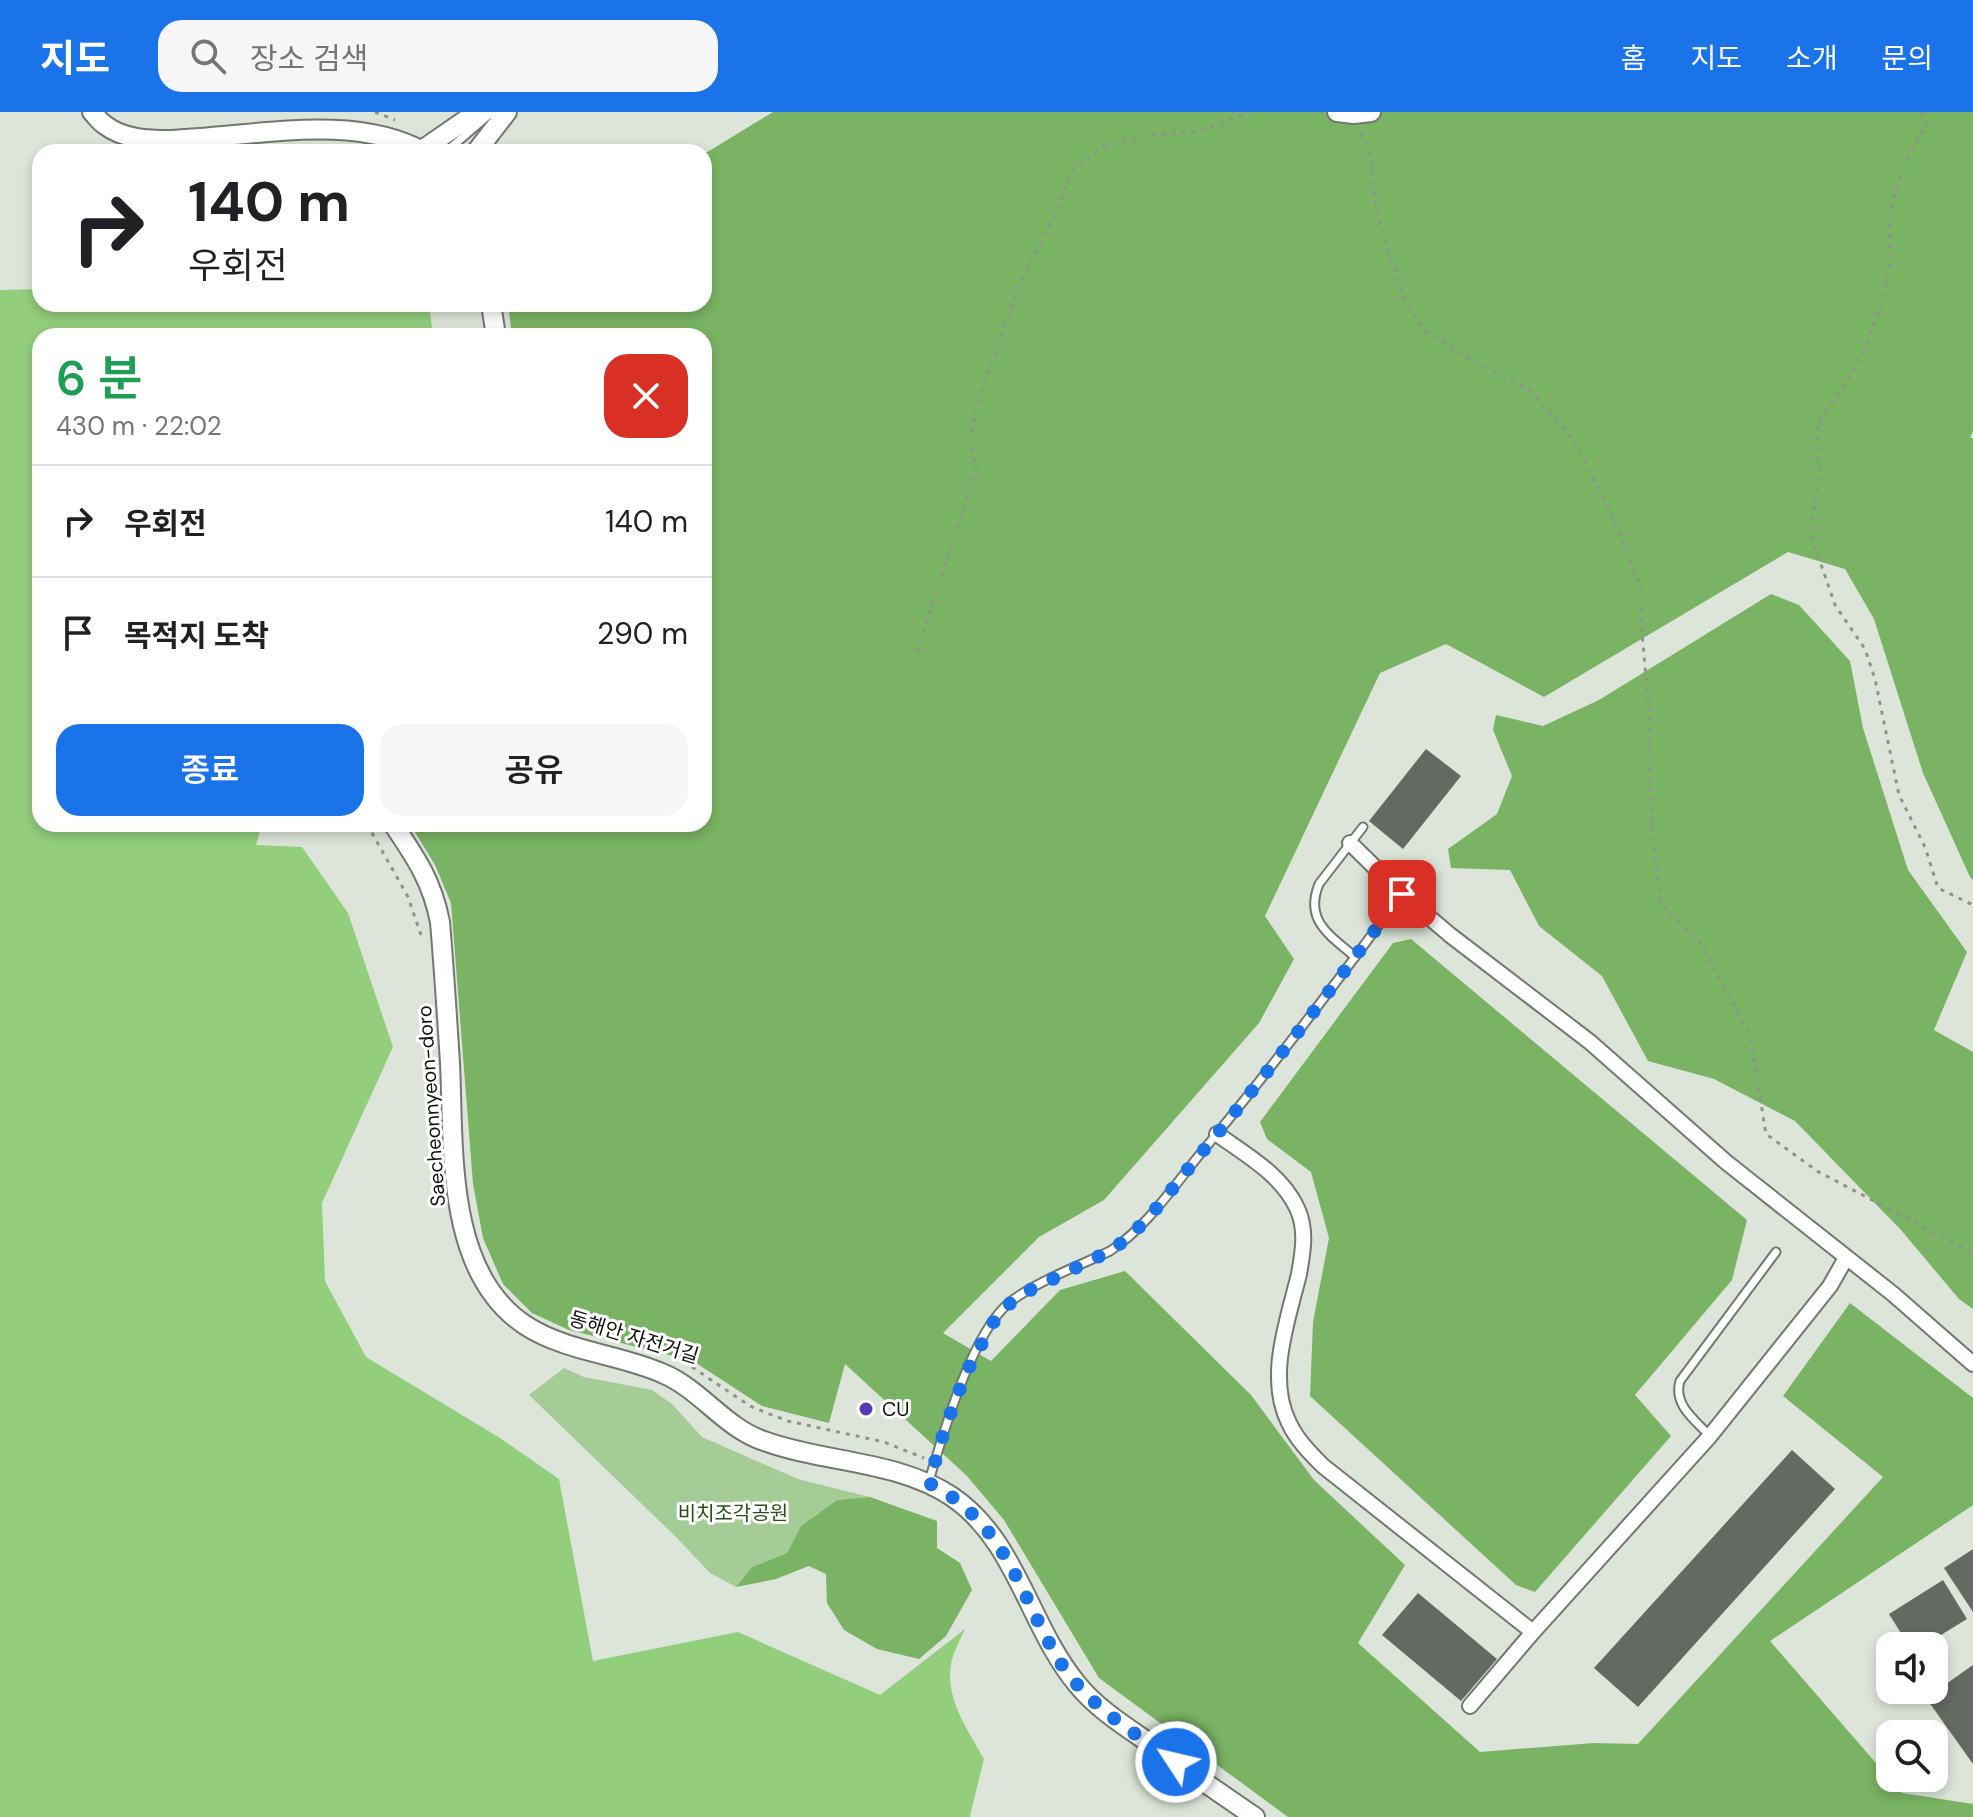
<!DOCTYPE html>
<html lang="ko">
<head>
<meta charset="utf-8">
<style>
	:root { --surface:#fff; --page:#f6f6f6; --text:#202124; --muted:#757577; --line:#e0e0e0; --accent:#1a73e8 }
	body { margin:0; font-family:"DM Sans","Noto Sans KR",sans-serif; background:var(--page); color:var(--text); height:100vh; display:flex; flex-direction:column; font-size:30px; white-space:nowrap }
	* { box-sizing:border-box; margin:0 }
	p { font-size:26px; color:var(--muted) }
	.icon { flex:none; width:44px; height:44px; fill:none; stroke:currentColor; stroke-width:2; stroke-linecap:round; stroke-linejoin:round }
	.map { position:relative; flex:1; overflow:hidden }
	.drawer { position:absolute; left:32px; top:216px; width:680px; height:504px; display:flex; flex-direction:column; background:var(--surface); border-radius:24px; box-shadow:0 4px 12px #0003 }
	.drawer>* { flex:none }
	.top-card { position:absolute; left:32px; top:32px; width:680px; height:168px; border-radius:24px; box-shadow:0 4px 12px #0003; background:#fff; color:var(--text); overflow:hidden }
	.fabs { position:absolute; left:1876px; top:1520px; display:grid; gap:16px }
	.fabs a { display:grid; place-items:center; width:72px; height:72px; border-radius:16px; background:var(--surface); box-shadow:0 4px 12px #0003; font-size:40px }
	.pin { position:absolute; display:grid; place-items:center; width:68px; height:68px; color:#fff; margin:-34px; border-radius:16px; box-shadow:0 4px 12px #0006 }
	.me { position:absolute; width:88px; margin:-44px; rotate:305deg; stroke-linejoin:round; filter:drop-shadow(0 0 6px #0008) }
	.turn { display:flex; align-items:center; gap:28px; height:168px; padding:0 24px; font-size:36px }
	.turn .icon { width:104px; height:104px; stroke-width:2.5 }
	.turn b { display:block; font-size:56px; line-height:68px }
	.round { display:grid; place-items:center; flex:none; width:84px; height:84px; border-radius:24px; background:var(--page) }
	.overview { display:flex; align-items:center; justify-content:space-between; height:136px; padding:0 24px }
	h1 { font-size:48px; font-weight:600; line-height:60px; color:#1e9e55 }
	.primary-button { display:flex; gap:16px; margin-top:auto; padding:16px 24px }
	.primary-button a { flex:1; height:92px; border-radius:24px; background:var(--accent); color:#fff; font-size:32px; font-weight:600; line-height:92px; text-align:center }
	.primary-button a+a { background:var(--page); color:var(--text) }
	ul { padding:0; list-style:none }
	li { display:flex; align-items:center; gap:24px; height:112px; padding:0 24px; border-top:2px solid var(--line) }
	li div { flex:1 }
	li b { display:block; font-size:30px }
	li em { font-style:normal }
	header { display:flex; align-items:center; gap:48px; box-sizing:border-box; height:112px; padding:0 40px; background:var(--accent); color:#fff }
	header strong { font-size:38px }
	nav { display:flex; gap:44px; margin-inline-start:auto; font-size:28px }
	.search { width:560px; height:72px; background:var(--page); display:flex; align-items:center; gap:20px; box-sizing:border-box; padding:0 28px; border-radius:24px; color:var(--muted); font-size:30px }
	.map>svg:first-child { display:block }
	.green { fill:#a5cc97 }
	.forest { fill:#7ab363 }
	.water { fill:#93ce7d }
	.building { fill:#636a61 }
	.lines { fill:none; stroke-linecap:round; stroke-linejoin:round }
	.service-casing { stroke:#71786f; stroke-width:11 }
	.minor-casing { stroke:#71786f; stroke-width:18 }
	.tertiary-casing { stroke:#71786f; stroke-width:22 }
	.path { stroke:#8e948c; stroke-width:3; stroke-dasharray:4 6; stroke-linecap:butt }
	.service { stroke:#fff; stroke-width:7 }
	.minor { stroke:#fff; stroke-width:14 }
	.tertiary { stroke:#fff; stroke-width:18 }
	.route { stroke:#1a73e8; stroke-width:14; stroke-dasharray:0 25.2 }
	.poi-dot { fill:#563bb3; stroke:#fff; stroke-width:3 }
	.labels { text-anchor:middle; stroke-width:6; stroke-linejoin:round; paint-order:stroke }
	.street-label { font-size:20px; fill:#10120f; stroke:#fff }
	.poi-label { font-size:20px; fill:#10120f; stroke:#fff; text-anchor:start }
	.park-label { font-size:20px; fill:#2a4f19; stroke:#fff }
</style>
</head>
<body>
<header>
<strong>지도</strong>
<div class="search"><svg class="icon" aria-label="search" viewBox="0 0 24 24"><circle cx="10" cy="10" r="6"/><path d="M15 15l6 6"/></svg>장소 검색</div>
<nav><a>홈</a><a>지도</a><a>소개</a><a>문의</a></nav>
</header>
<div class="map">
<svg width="1973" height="1705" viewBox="0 0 1973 1705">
	<rect width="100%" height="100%" fill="#dde5da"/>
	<path class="green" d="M564,1256L584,1265L652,1278L672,1292L702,1325L798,1367L870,1385L837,1388L801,1414L787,1441L752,1455L736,1475L710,1461L677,1426L529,1283Z"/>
	<g class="forest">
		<path d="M773,0H1323L1353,3L1358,0H1973V319L1970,326H1973V768L1970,765L1923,661L1874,507L1845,457L1788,440L1544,585L1446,532L1380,561L1265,804L1294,847L1259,911L1104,1088L1039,1125L943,1221L991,1249L1060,1178L1125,1159L1251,1283L1314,1368L1405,1453L1358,1531L1480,1640L1594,1631L1638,1632L1883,1365L1783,1284L1850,1191L1973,1286V1393L1770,1529L1902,1681L1973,1692V1705H1288L1099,1566L1004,1408L967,1364L845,1252L829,1311L762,1294L693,1249L569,1218L532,1201L503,1172L483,1126L473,1072L451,791L435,753L410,712H704V224H512L508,192H704V42Z"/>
		<path d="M1771,482L1799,493L1850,549L1863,616L1908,758L1967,840L1934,918L1973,940V1197L1959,1187L1901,1118L1795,1009L1714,967L1648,949L1602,864L1539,814L1510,758L1451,756L1448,737L1497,702L1512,664L1493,618L1496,603L1543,614L1599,588Z"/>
		<path d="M1411,827L1747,1108L1732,1168L1635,1283L1671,1324L1535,1480L1516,1473L1310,1284L1313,1210L1329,1126L1311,1060L1267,1027L1260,1010L1393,831Z"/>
		<path d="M870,1385L937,1409V1436L960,1451L972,1478L946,1524L919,1547L877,1537L844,1518L827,1491L826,1462L809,1454L776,1467L736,1475L752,1455L787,1441L801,1414L837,1388Z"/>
	</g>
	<path class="water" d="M40,177V192H429L433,224H40V712H262L256,733L302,735L348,801L393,935L322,1091L325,1169L366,1245L500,1326L559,1367L593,1549L738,1520L880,1583L965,1517C960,1528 953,1541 951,1552C945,1587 968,1618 984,1647L970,1704L971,1705H0V178Z"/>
	<g class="building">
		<path d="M1426,637L1461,664L1403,737L1369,709Z"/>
		<path d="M1792,1338L1835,1377L1638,1595L1594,1556Z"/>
		<path d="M1973,1437V1500L1944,1456Z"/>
		<path d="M1943,1468L1967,1507L1923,1534H1909L1889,1502Z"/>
		<path d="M1418,1481L1497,1547L1461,1589L1382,1523Z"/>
		<path d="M1973,1553V1652L1926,1586Z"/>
	</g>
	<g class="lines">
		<g class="service-casing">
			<g id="service">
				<path d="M448,38L492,0"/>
				<path d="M1355,845C1330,823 1304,809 1319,772L1363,715"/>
				<path d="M1710,1324C1695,1308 1673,1293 1680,1269L1776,1140"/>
				<path d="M929,1369C943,1322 972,1220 1010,1190C1037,1169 1079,1154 1110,1139C1147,1115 1173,1075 1201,1041C1271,957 1337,870 1402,782"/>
			</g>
		</g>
		<g class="minor-casing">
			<g id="minor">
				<path d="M1350,731L1402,782L1450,823L1590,930L1726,1050L1893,1182L1973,1252"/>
				<path d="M1217,1022C1246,1043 1281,1062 1297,1096C1307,1117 1303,1140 1299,1162C1288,1208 1266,1265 1289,1311C1297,1328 1310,1341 1323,1354L1533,1520"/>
				<path d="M1470,1594L1533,1520L1710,1324L1830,1174L1846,1146"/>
			</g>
		</g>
		<g class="tertiary-casing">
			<g id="tertiary">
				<path d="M92,0C96,4 100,10 105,13C123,27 148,28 170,28C253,25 352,0 424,40"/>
				<path d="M1337,0L1354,2L1371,0"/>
				<path d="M422,38L477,0"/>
				<path d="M476,40L507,0"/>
				<path d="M491,192L496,224"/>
				<path d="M393,712C416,746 432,769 440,810C444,857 447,904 450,951C454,1036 445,1160 525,1213C566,1240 620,1242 664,1262C701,1278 725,1316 764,1329C824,1351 896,1348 951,1384C1016,1427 1029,1514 1077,1572C1098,1598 1128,1616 1155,1635C1188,1659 1221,1682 1255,1705"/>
			</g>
		</g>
		<g class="path">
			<path d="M375,0L395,8"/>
			<path d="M1922,0L1926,14L1908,45L1895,79L1890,105L1889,158L1880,196L1863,241L1844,274L1822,304L1818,315L1819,364L1812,411L1813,429L1835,493L1865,537L1875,567L1899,683L1925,735L1938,776L1973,793"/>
			<path d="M1361,21L1370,42L1377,103L1404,186L1423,217L1477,251L1529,277L1574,329L1610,398L1640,473L1642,521L1650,609V677L1654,740L1662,793L1701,832L1750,924L1766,1022L1817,1059L1973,1141"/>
			<path d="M917,540L976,358L971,325L976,295L1020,171L1058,97L1071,59L1102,35L1145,24L1200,19L1250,0"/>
			<path d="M367,712L408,785L421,823"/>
			<path d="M692,1255L750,1294L767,1301L788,1309L884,1330L924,1346"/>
		</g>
		<use href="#service" class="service"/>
		<use href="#minor" class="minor"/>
		<use href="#tertiary" class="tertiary"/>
	</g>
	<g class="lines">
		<path class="route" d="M1176,1650C1137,1623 1092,1596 1064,1556C1030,1505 1015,1441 969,1399C957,1387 943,1379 929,1371L945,1316L966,1261L999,1200L1022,1182L1110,1139C1146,1115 1171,1077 1198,1045C1269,960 1336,871 1402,782"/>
	</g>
	<circle class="poi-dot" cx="866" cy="1297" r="8"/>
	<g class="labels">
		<g class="street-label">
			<text transform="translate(431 994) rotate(-94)" y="7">Saecheonnyeon-doro</text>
			<text transform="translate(634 1225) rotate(17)" y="7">동해안 자전거길</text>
		</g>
		<g class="poi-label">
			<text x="882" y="1304">CU</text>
		</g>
		<g class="park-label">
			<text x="733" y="1408">비치조각공원</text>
		</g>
	</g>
</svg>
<div class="fabs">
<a><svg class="icon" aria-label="sound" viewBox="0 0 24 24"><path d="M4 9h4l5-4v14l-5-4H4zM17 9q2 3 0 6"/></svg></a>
<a><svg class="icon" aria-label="search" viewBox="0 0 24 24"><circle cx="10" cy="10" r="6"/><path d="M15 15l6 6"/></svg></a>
</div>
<div class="pin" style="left:1402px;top:782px;background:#d93025"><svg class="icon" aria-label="arrive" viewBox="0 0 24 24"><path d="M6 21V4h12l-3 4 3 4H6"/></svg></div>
<svg class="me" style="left:1176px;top:1650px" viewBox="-20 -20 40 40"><circle r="17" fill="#1a73e8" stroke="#fff" stroke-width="3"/><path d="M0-11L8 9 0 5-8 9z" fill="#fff"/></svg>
<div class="top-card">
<div class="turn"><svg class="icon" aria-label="right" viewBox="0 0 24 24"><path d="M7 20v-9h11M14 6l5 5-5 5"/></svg><div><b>140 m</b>우회전</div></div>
</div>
<section class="drawer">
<div class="overview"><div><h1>6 분</h1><p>430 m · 22:02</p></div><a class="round" style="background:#d93025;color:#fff"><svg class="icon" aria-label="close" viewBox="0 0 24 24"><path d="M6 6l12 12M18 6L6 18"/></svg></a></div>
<ul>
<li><svg class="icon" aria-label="right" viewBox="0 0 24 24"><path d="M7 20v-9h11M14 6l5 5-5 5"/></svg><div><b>우회전</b></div><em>140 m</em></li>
<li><svg class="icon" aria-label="arrive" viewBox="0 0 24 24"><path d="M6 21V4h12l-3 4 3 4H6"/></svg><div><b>목적지 도착</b></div><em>290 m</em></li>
</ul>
<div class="primary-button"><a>종료</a><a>공유</a></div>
</section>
</div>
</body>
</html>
